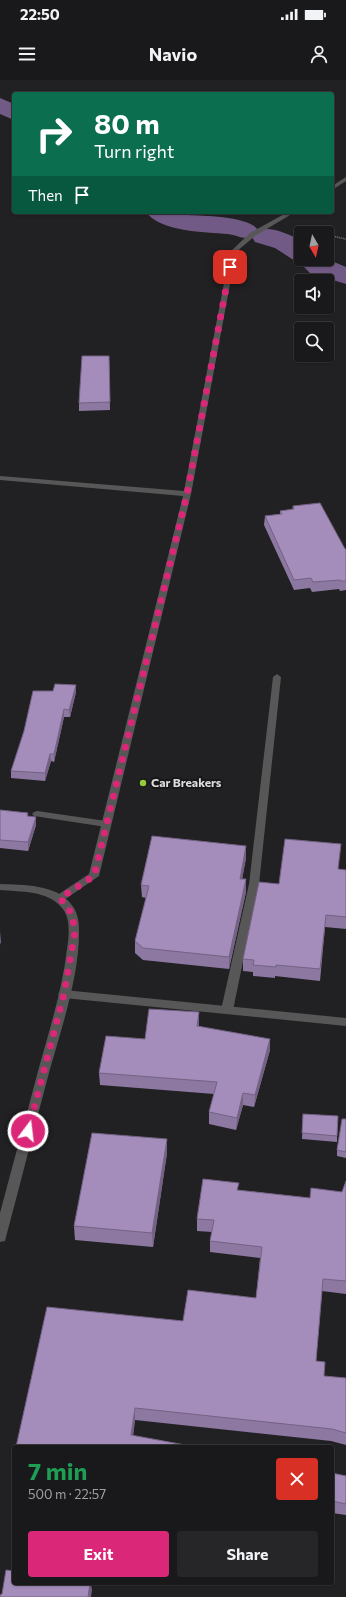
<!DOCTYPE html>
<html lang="en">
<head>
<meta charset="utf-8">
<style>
	:root { --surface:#19181a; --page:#262527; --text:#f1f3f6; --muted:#9fa0a2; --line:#373739; --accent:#db2777 }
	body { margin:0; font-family:Commissioner,sans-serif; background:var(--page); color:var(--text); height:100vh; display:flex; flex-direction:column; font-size:15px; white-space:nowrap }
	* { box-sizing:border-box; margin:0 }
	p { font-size:13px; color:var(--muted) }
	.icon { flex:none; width:22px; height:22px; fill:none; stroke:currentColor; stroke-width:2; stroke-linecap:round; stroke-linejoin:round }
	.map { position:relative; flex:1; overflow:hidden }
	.side { position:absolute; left:12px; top:1365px; width:322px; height:140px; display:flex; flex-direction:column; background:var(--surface); border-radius:4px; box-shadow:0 1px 3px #0004,0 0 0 1px var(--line) }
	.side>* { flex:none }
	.banner { position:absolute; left:12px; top:12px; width:322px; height:122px; border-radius:4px; box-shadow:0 1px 3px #0004,0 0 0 1px var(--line); background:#0b6e4f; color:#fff; overflow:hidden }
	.needle { width:26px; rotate:171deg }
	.controls { position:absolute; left:294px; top:146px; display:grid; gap:8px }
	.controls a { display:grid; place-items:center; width:40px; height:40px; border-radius:4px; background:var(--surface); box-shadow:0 1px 3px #0004,0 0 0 1px var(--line); font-size:20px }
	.pin { position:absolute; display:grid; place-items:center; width:34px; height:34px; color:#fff; margin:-17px; border-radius:8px; box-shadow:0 2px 6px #0006 }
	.me { position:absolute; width:44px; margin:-22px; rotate:15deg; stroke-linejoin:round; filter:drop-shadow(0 0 3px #0008) }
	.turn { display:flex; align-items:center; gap:14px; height:84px; padding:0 16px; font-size:18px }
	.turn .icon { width:52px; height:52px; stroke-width:2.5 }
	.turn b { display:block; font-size:28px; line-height:34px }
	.then { display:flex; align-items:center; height:38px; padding:0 16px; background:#0003; gap:8px; font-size:15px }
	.round { display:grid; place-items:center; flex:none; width:42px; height:42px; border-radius:4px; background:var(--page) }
	.overview { display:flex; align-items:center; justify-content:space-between; height:68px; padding:0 16px }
	h1 { font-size:24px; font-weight:700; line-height:30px; color:#1e9e55 }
	.action { display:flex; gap:8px; margin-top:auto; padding:8px 16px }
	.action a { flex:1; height:46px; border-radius:4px; background:var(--accent); color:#fff; font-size:16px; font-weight:700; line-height:46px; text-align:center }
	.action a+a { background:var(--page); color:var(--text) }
	.status { display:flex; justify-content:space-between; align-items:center; height:28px; padding:0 20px; background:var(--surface); direction:ltr }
	.status svg { height:11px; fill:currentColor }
	header { display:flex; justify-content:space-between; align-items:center; height:52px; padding:0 16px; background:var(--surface); font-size:18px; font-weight:700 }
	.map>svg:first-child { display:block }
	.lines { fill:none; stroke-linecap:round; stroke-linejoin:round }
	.river { fill:#725a86; fill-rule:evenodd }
	.path { stroke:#7f7e80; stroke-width:1.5; stroke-dasharray:1 1; stroke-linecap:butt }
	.service { fill:#585758; fill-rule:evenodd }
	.minor { fill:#585758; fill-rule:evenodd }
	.tertiary { fill:#585758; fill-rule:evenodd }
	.wall { fill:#8d78a1 }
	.shaded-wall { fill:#736283 }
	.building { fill:#a48cbb; stroke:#736283 }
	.route { stroke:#db2777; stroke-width:7; stroke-dasharray:0 12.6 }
	.poi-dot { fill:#94cc3b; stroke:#181719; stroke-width:1.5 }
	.labels { text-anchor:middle; stroke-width:4; stroke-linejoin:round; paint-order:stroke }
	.poi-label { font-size:12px; font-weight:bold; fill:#dddcde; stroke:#181719; text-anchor:start }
</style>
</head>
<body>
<div class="status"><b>22:50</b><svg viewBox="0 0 49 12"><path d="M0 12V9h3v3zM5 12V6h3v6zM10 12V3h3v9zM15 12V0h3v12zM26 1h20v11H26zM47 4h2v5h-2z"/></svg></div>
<header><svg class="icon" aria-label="menu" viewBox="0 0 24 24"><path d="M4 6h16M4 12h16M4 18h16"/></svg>Navio<svg class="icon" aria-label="person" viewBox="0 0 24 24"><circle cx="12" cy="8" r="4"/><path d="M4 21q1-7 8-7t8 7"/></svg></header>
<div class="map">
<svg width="346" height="1517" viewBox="0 0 346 1517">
	<rect width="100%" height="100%" fill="#212022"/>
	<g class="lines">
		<g class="river">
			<path d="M0,18L14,24V40L0,34Z"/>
			<path d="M146,132H181L188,135C204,136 249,136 258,150C271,146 290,154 301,161V179H327L346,187V204L310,193L297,180L292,179L275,168L255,162L252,157C243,160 237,155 228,154C205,152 160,152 146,132Z"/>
		</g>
		<g class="path">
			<path d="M296,147L321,153"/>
			<path d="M327,155L346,159"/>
		</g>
		<g class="service">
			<path d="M277,594L281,597L259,804L233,930L231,933H223L221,930L249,804L273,597Z"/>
			<path d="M37,731L106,741L111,744L106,747L34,736L32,734L34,732Z"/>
		</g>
		<g class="minor">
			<path d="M346,97V101L332,110V106Z"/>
			<path d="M288,132H295L255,156L236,172L191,414L99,796L64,820H56L55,818L56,816L89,794L183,416L0,400V396L184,411L230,172L250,153Z"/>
			<path d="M64,910L346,938V946L64,918L60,917L58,914L60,911Z"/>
		</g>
		<path class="tertiary" d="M0,804C23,805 56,804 71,824C77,831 79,840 79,849C80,893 62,947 50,989C35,1045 21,1101 6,1157L5,1161L0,1162V1133C12,1087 25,1041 37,995C48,954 62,912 67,869C69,856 71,838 62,828C48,810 20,812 0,810Z"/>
	</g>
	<g class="wall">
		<path d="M109,276L110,330L79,331V323Z"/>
		<path d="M293,426L345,469H346V510L340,511L339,509L312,512L310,508L294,510L264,445L265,436L280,434V431L292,430Z"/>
		<path d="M76,612L70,637H64L54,682L51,681L45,701L11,698V691Z"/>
		<path d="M0,730L28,733V736L36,745L28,771L0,768Z"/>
		<path d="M246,778L242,799H246V812L229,889L143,880L135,873V861L146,818L142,817L141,805Z"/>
		<path d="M339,789L346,790V849L325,847L320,901L275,896V898L253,896V892L243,891V879L279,804Z"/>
		<path d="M199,944V946L270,970L254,1027L243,1025L236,1050L209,1044V1032L214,1014L100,1005L99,993L145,959Z"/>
		<path d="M303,1034L337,1056V1062L302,1059Z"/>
		<path d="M346,1039V1078L337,1076V1070Z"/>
		<path d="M167,1059V1073L153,1167L75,1160L74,1146Z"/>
		<path d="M346,1101V1214L322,1211L316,1281L324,1296L346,1298V1365L331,1361L135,1340L133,1355L16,1367L183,1241L256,1218L260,1178L210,1172V1161L212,1152L197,1151V1139L238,1110L310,1118L342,1112Z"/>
		<path d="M14,1375V1395H13L12,1384Z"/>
		<path d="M332,1393L346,1396V1435L332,1433Z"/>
	</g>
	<g class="shaded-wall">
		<path d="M76,605V612L70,637L69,630Z"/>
		<path d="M64,629V637L54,682V674Z"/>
		<path d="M50,674L51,681L45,701V693Z"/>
		<path d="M36,737V745L28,771V762Z"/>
		<path d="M246,766V778L240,811V799Z"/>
		<path d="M246,799V812L229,889V877Z"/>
		<path d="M0,851L1,862L0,865Z"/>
		<path d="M199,932V944L197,958V946Z"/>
		<path d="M270,959V970L254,1027L255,1015Z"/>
		<path d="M243,1013V1025L236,1050L237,1038Z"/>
		<path d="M167,1059V1073L153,1167L152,1153Z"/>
		<path d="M135,1328V1340L132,1366L131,1355Z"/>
		<path d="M90,1503H91L92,1510L91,1517H88Z"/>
	</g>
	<g class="building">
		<path d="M82,276H109L110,322L79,323Z"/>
		<path d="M320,423L345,469H346V501H341L340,500L313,502L311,498L294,500L265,436L282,434L280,431L294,429L293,426Z"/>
		<path d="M55,604L76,605L69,630L64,629L54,674H50L45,693L11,691L24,651L33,611H53Z"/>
		<path d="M0,730L28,733L27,736L36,737L28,762L0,760Z"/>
		<path d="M152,756L246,766L240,799H246L229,877L143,868L135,861L149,806L141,805Z"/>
		<path d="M285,759L341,764L338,789L346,790V837L326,835L320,889L276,885V887L253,885L254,880L243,879L259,802L279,804Z"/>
		<path d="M149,929L199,932L197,946L270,959L255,1015L243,1013L237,1038L209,1032L217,1002L99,993L106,956L145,959Z"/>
		<path d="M303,1034L338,1036L337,1056L302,1053Z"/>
		<path d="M342,1039H346V1072L337,1070Z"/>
		<path d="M92,1053L167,1059L152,1153L74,1146Z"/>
		<path d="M203,1099L239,1103L237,1110L310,1118L311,1108L342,1112L346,1101V1201L323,1199L316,1281L325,1282L324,1296L346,1298V1353L332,1349L135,1328L131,1355L196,1367H16L47,1227L183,1241L188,1210L256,1218L262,1167L210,1161L214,1140L197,1139Z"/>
		<path d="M14,1375V1384H12Z"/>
		<path d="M332,1393L346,1396V1424L332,1421Z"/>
		<path d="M6,1490L14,1491V1503H90L88,1517H0V1515L2,1514Z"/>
	</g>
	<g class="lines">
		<path class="route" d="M28,1051L64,914L75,852L72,834L60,818L94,796L187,414L230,187"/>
	</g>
	<circle class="poi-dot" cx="143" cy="703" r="4"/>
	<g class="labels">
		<g class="poi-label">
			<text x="151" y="707">Car Breakers</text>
		</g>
	</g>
</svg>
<div class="controls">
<a><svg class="needle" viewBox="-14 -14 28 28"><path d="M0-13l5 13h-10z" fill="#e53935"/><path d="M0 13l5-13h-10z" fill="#9fa0a2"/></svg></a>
<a><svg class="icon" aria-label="sound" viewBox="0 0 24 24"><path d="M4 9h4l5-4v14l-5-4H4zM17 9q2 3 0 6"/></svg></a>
<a><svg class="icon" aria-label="search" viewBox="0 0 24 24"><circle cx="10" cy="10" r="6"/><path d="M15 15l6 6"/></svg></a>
</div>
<div class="pin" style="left:230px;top:187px;background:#d93025"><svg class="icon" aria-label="arrive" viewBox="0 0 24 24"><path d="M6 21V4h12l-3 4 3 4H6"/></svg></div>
<svg class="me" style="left:28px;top:1051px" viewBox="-20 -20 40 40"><circle r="17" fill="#db2777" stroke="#fff" stroke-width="3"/><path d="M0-11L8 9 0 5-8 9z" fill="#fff"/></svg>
<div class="banner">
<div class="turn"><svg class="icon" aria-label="right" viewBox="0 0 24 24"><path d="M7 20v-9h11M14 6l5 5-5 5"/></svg><div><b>80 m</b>Turn right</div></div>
<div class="then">Then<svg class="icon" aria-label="arrive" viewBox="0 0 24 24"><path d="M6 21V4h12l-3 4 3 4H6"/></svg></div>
</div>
<section class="side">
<div class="overview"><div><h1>7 min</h1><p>500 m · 22:57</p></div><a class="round" style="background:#d93025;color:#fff"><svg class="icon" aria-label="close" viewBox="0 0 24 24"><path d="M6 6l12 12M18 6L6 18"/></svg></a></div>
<div class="action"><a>Exit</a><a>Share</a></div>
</section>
</div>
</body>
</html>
